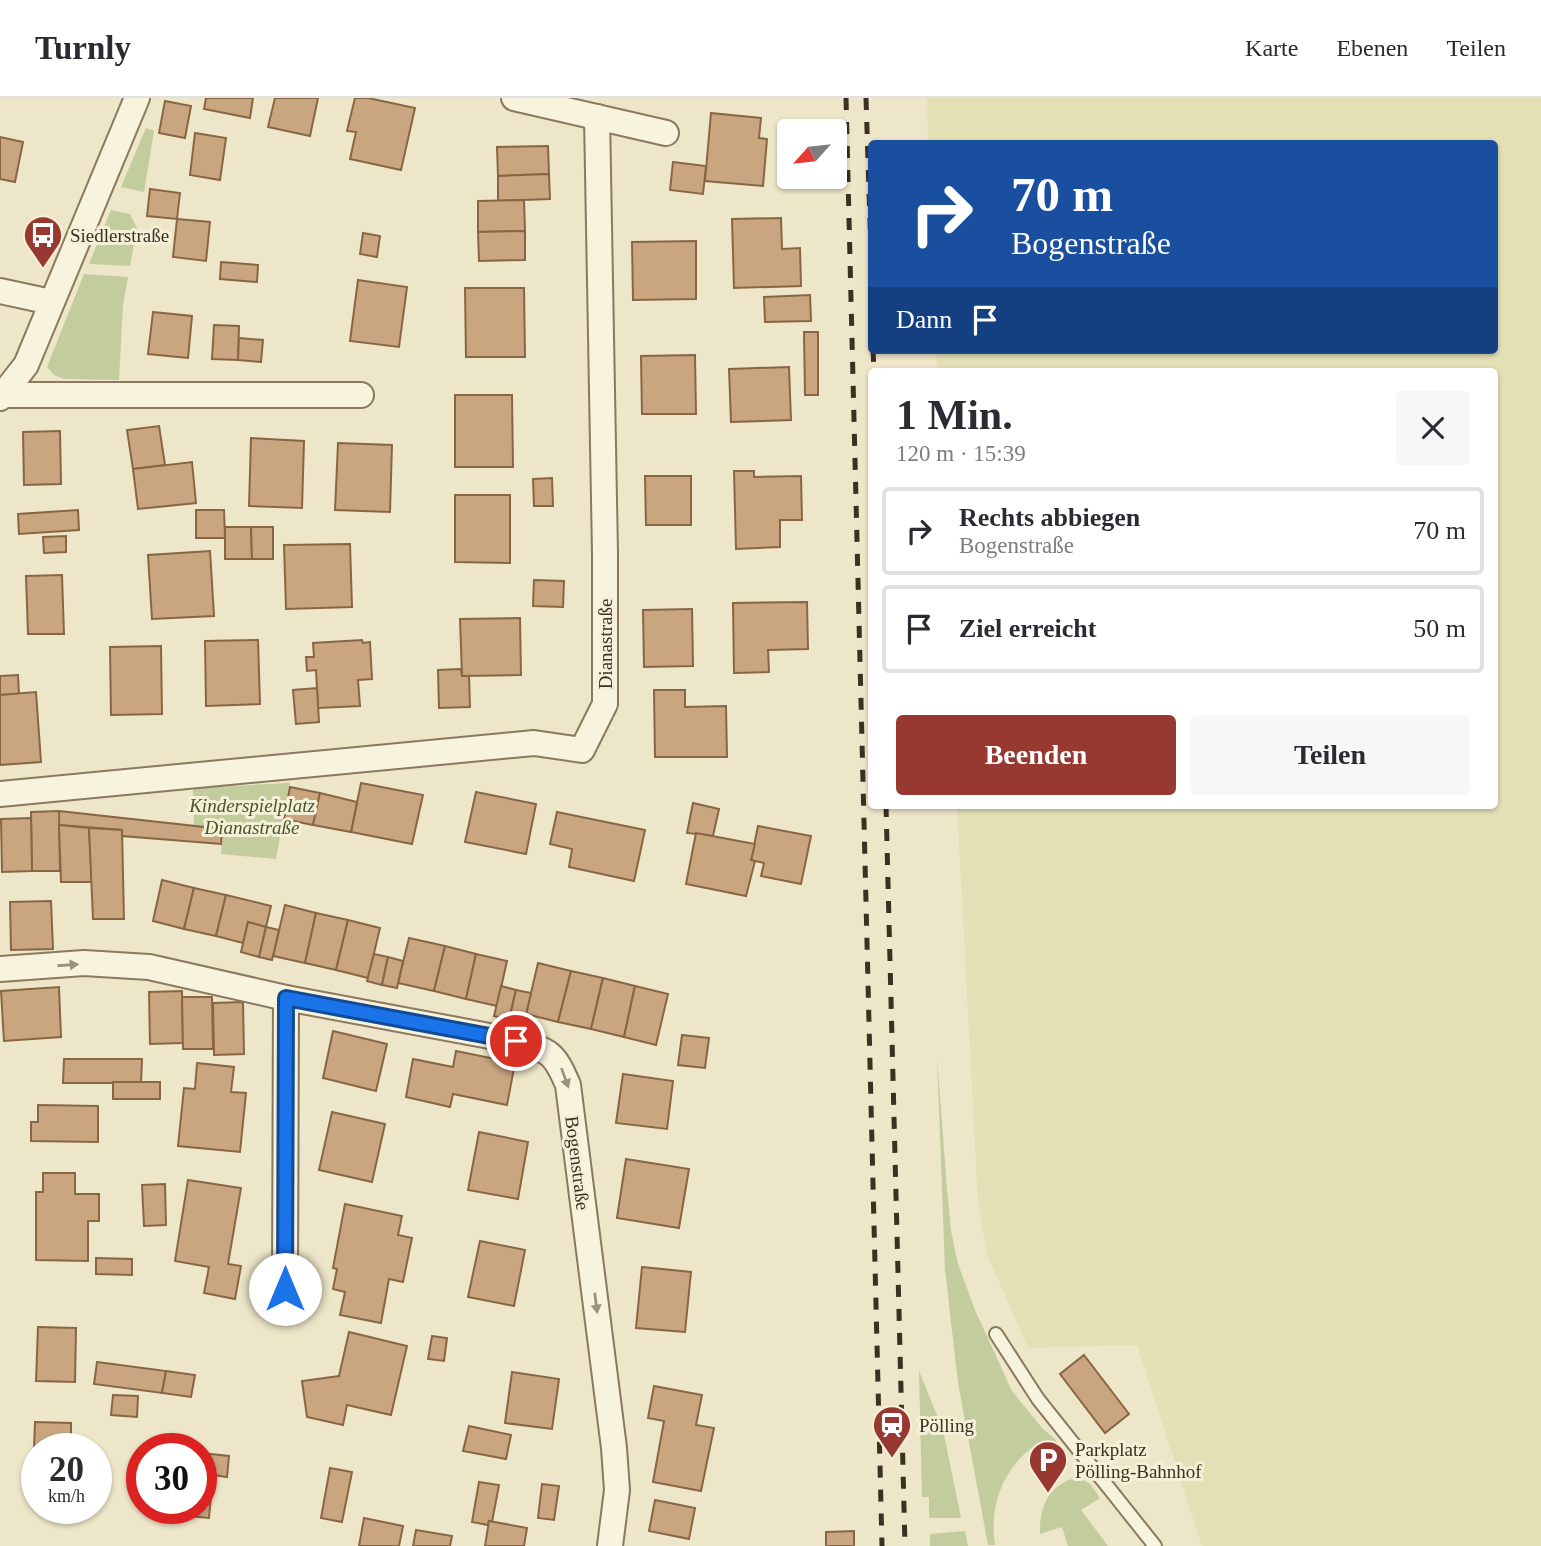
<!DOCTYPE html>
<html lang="de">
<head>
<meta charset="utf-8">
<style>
	:root { --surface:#fff; --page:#f7f7f7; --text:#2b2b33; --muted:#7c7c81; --line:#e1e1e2; --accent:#973930 }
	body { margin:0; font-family:"Times New Roman",serif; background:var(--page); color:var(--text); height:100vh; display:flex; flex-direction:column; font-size:26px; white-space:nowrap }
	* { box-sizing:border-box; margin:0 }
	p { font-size:23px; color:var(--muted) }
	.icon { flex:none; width:38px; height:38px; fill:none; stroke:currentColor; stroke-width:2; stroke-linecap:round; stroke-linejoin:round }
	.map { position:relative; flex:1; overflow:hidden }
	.drawer { position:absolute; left:868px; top:270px; width:630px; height:441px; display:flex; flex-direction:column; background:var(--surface); border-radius:7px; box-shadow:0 2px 5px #0004 }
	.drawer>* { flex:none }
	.hud { position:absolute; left:868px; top:42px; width:630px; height:214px; border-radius:7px; box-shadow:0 2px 5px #0004; background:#1a4fa0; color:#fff; overflow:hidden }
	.needle { width:46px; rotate:243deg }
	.tools { position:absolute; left:777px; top:21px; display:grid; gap:14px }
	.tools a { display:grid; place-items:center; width:70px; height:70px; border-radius:7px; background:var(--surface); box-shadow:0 2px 5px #0004; font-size:35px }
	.speed { position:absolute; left:21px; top:1335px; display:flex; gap:14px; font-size:35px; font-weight:700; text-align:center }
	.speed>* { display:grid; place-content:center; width:91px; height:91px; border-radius:50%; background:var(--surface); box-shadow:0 2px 5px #0004; line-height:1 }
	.speed small { font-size:18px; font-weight:400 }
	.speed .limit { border:10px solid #d22; background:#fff; color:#111 }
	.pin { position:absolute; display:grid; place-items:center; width:60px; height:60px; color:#fff; margin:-30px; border:4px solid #fff; border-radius:50%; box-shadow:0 2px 7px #0007 }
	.me { position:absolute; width:77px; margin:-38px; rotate:0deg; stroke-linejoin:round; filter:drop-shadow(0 0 5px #0008) }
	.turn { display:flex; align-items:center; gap:24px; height:147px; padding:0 28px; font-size:32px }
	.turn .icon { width:91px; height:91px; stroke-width:2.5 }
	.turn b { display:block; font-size:49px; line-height:60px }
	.then { display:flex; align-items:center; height:66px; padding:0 28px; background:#0003; gap:14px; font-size:26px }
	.round { display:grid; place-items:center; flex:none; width:74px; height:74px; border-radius:7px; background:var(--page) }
	.overview { display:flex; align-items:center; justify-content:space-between; height:119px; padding:0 28px }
	h1 { font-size:42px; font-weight:700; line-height:52px }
	.action { display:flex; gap:14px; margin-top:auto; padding:14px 28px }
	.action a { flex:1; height:80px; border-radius:7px; background:var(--accent); color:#fff; font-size:28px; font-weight:700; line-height:80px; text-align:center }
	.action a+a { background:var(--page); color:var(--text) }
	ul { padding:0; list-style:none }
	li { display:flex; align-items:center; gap:21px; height:88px; margin:0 14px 10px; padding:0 14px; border:4px solid var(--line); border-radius:7px }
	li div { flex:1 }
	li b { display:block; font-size:26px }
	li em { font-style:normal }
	header { display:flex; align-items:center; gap:42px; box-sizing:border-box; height:98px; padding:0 35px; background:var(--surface); border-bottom:2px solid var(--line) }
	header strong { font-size:33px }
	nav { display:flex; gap:38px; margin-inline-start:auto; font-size:24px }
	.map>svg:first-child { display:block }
	.farmland { fill:#e3e0b6 }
	.green { fill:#c2cc9d }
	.building { fill:#caa680; stroke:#864; stroke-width:2 }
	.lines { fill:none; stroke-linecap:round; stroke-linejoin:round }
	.lane-casing { stroke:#8a795e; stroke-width:16 }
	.street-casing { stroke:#8a795e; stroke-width:28 }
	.lane { stroke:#f8f3dc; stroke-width:12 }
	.street { stroke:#f8f3dc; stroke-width:24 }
	.rail { stroke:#3b3021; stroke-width:5; stroke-dasharray:12 12; stroke-linecap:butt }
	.oneway { fill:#9a927e }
	.route-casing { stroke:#114b97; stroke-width:18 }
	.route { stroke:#1a73e8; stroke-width:12 }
	.labels { text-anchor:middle; stroke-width:6; stroke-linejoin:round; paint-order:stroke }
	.poi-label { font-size:19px; fill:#3b3021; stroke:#f5f0d8; text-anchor:start }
	.street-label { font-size:19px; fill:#3b3021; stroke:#f5f0d8 }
	.park-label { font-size:19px; font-style:italic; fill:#465628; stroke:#f5f0d8 }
</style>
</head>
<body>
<header>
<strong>Turnly</strong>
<nav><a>Karte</a><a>Ebenen</a><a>Teilen</a></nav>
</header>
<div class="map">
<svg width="1541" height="1448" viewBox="0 0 1541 1448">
	<rect width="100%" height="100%" fill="#eee6c9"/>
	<path class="farmland" d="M927,0H1541V1448H1202L1137,1247L1028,1250L987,1156L978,1105L957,707H1494V273H937L936,252H1494V46L928,45Z"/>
	<g class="green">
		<path d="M146,30L154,33L144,94L121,89Z"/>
		<path d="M111,112L130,116L137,130L130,168L89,166Z"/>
		<path d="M84,176L128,179L123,207L119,282L64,281L54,277L47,269Z"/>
		<path d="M290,685L276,761L221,756L222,731L194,728L193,690Z"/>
		<path d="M937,959L947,1091L951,1133L958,1166L975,1212L1012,1293L1043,1331L1055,1341L1060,1350L1058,1358L1047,1366L1033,1349C1002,1372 989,1409 995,1447H988L958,1285L945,1171Z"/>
		<path d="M919,1273L943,1332L961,1420H929V1399H922Z"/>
		<path d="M1080,1379L1091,1387L1100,1400L1081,1412L1108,1448H1068L1062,1429L1040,1436C1039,1408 1050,1384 1080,1379Z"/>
		<path d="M965,1433L968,1448H930V1436Z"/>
	</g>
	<g class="building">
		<path d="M206,0H253L250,20L204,11Z"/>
		<path d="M275,0H318L310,38L268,29Z"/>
		<path d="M355,0H368L415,10L401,72L350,61L356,34L347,33Z"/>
		<path d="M165,3L191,8L185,40L159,35Z"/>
		<path d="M711,15L761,20L759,40L767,41L763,88L705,83Z"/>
		<path d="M195,35L226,40L220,82L190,77Z"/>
		<path d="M0,39L23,44L15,84L0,81Z"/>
		<path d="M548,48L549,76L498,78L497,49Z"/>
		<path d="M673,64L706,68L703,96L670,92Z"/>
		<path d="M549,76L550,101L498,103V78Z"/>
		<path d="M150,91L180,95L177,121L147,118Z"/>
		<path d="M524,102L525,133L478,134V103Z"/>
		<path d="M781,120L782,151L800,150L801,188L734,190L732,121Z"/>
		<path d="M177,121L210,124L206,163L173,159Z"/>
		<path d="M525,133V162L479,163L478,134Z"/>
		<path d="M363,135L380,138L377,159L360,156Z"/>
		<path d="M696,143V201L633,202L632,144Z"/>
		<path d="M221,164L258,167L257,184L220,181Z"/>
		<path d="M358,182L407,189L399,249L350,243Z"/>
		<path d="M465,190H524L525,259H466Z"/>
		<path d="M810,197L811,223L765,224L764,199Z"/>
		<path d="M153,214L192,218L188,260L148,256Z"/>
		<path d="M214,227L239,228L238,262L212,261Z"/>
		<path d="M804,234H818V297H805Z"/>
		<path d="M239,240L263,242L261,264L238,262Z"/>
		<path d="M695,257L696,316H642L641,258Z"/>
		<path d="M789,269L791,322L731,324L729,271Z"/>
		<path d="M455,297H512L513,369H455Z"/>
		<path d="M159,328L165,367L133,371L127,332Z"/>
		<path d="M60,333L61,386L24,387L23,334Z"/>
		<path d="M251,340L304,343L302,410L249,408Z"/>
		<path d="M338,345L392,347L390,414L335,412Z"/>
		<path d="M192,364L196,405L138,411L133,371Z"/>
		<path d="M734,373H754V379L801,378L802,422H780V449L736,451Z"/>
		<path d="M645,378H691V427H646Z"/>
		<path d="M552,380L553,408H534L533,381Z"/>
		<path d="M455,397H510V465L455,464Z"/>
		<path d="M78,412L79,432L19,436L18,416Z"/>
		<path d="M196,412H224L225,440H196Z"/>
		<path d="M225,429H251L252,461H225Z"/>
		<path d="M251,429H273V461H252Z"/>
		<path d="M66,438V454L44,455L43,439Z"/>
		<path d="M350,446L352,509L286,511L284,447Z"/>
		<path d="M210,453L214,518L152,521L148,457Z"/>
		<path d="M62,477L64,536H28L26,478Z"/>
		<path d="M534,482L564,483L563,509L533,508Z"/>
		<path d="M807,504L808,551L768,552L769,574L734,575L733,505Z"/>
		<path d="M692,511L693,568L644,569L643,512Z"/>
		<path d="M520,520L521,577L462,578L460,521Z"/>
		<path d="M258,542L260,606L206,608L205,543Z"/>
		<path d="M362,542L363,545L370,544L372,581L358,582L360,608L318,610L316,572L307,573L306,559H314L313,545Z"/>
		<path d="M161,548L162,616L111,617L110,549Z"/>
		<path d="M461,571L462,578H469L470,609L439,610L438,572Z"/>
		<path d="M18,577L19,596L0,597V578Z"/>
		<path d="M317,590L319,624L296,626L293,592Z"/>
		<path d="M654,592H685V609L726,608L727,659H655Z"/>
		<path d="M36,594L41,664L0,667V597Z"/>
		<path d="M361,685L423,697L412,746L351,734Z"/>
		<path d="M290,689L320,695L313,727L284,721Z"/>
		<path d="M476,694L536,706L526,756L465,744Z"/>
		<path d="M320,695L357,704L351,734L313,727Z"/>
		<path d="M693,705L719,711L713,738L687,735Z"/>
		<path d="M59,713L222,731L221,746L122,738V732L59,727Z"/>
		<path d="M59,713L60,773H32L31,714Z"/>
		<path d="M557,714L645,732L634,783L569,769L572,751L550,746Z"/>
		<path d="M31,720L32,773L2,774L1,721Z"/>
		<path d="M59,727L89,730L92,784H61Z"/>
		<path d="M758,728L811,738L801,786L761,778L764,765L751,762Z"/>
		<path d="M89,730L122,732L124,821H93Z"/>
		<path d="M696,735L755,746L751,762L755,763L746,798L686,786Z"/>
		<path d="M162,782L194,790L184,831L153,823Z"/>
		<path d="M194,790L226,797L216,838L184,831Z"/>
		<path d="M226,797L271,808L266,829L248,824L243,845L216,838Z"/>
		<path d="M51,803L53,851L11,852L10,804Z"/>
		<path d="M285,807L316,815L305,865L273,858Z"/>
		<path d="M316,815L348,822L336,872L305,865Z"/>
		<path d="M348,822L380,830L368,880L336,872Z"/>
		<path d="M248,824L266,829L259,859L241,854Z"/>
		<path d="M266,829L279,832L272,862L259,859Z"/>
		<path d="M409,840L445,848L434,893L398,885Z"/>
		<path d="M445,848L476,856L466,901L434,893Z"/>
		<path d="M374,856L388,859L382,887L367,883Z"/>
		<path d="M476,856L507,863L497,908L466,901Z"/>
		<path d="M388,859L403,863L397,890L382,887Z"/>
		<path d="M538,865L571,873L558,924L526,916Z"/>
		<path d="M571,873L603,880L591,931L558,924Z"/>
		<path d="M603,880L635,888L624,939L591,931Z"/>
		<path d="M501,888L516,892L509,922L494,918Z"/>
		<path d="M635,888L668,896L656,947L624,939Z"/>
		<path d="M59,889L61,939L4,943L1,893Z"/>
		<path d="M516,892L531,895L524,925L509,922Z"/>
		<path d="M182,893L183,945L150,946L149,894Z"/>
		<path d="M182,899H212L213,951H183Z"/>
		<path d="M243,904L244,956L214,957L213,905Z"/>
		<path d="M333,933L387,946L376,993L323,980Z"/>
		<path d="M682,937L709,940L705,970L678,967Z"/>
		<path d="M456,953L515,965L507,1007L453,996L450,1009L406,999L413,961L453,969Z"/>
		<path d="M64,961H142L141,985H63Z"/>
		<path d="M197,965L234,969L231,994L246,995L240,1054L178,1048L184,990L195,991Z"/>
		<path d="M623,976L673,983L667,1031L616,1025Z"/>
		<rect x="113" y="984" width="47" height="17"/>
		<path d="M38,1007L98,1008V1044L31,1043V1024H38Z"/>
		<path d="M332,1014L385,1026L372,1084L319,1072Z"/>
		<path d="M479,1034L528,1044L518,1101L468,1092Z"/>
		<path d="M626,1061L689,1071L679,1130L617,1120Z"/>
		<path d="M43,1075H75V1096H99V1123H88V1163L36,1162V1094H43Z"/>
		<path d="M188,1082L241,1090L228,1166L241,1168L235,1201L204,1195L209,1169L175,1163Z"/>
		<path d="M165,1086L166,1127L144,1128L142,1087Z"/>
		<path d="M345,1106L402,1118L398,1137L412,1140L403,1184L389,1181L381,1225L340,1217L345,1194L333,1191L337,1171L333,1170Z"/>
		<path d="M480,1143L525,1152L514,1208L468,1199Z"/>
		<path d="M96,1160L132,1161V1177L96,1176Z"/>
		<path d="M642,1169L691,1174L685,1234L636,1230Z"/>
		<path d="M38,1229L76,1230L75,1284L36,1283Z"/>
		<path d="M349,1234L407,1248L391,1317L347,1307L343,1327L307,1319L302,1283L339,1278Z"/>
		<path d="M432,1238L447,1240L444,1263L428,1261Z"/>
		<path d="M1084,1257L1129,1316L1105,1335L1060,1276Z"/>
		<path d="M97,1264L166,1273L162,1295L94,1286Z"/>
		<path d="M166,1273L195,1277L191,1299L162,1295Z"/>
		<path d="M512,1274L559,1281L552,1331L505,1325Z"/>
		<path d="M654,1288L702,1297L696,1327L714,1330L701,1393L653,1384L664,1323L648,1320Z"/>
		<path d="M113,1297L138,1298L137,1319L111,1317Z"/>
		<path d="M35,1324L71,1325V1351H37V1376H33Z"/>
		<path d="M469,1328L511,1337L506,1361L463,1353Z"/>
		<path d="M201,1355L229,1358L227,1379L213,1377L209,1420L177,1417L178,1410H201Z"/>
		<path d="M330,1370L352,1374L342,1424L321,1420Z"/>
		<path d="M479,1384L499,1387L492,1424L489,1423L488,1427L472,1424Z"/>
		<path d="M542,1386L559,1388L554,1422L538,1420Z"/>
		<path d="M655,1402L695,1410L689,1441L649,1433Z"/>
		<path d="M39,1410H89L88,1416L39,1414Z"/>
		<path d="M364,1420L403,1428L399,1448H359Z"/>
		<path d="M489,1423L527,1430L524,1448H485Z"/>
		<path d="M416,1432L452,1438L450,1448H413Z"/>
		<path d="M854,1433V1448H826V1434Z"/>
	</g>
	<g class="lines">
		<g class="lane-casing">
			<path id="lane" d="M996,1236L1038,1301L1155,1448"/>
		</g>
		<g class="street-casing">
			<g id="street">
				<path d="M514,0L666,35"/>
				<path d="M0,193L51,204"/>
				<path d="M4,297H361"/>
				<path d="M0,300L26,267L137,0"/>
				<path d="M0,696L534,645L582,652L605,606V456L597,19"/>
				<path d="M0,871L84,865L149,869L286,900L516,943C550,953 554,954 568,987L614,1350L617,1392L610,1448"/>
				<path d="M285,1191L286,900"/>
			</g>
		</g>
		<use href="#lane" class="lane"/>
		<use href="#street" class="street"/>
		<g class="rail">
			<path d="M846,0L882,1448"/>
			<path d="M866,0L872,185"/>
			<path d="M873,252L874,273"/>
			<path d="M886,707L905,1448"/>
		</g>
	</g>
	<defs><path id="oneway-solid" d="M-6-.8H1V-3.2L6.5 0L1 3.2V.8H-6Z" transform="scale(1.75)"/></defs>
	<g class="oneway">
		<use href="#oneway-solid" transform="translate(68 867) rotate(-4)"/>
		<use href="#oneway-solid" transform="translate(565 980) rotate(70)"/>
		<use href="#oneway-solid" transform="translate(596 1205) rotate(83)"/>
	</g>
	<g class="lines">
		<g class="route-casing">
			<path id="route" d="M285,1191L286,900L516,943"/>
		</g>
		<use href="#route" class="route"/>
	</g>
	<defs>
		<g id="bus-pin" transform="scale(2.0125)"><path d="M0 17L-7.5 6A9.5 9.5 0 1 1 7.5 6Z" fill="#973930" stroke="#f5f0d8"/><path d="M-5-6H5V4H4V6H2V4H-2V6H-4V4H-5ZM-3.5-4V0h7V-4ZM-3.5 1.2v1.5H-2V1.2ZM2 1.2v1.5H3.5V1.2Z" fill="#fff"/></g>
		<g id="station-pin" transform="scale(2.0125)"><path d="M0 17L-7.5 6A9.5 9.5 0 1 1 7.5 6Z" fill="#973930" stroke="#f5f0d8"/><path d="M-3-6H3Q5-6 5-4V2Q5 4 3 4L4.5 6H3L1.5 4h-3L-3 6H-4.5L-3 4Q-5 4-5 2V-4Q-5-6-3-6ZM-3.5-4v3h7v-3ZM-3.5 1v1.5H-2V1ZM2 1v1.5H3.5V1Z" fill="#fff"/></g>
		<g id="parking-pin" transform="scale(2.0125)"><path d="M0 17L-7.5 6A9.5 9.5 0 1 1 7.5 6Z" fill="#973930" stroke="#f5f0d8"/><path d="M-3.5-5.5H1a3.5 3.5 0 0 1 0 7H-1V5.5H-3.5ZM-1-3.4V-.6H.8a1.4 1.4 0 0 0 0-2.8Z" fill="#fff"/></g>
	</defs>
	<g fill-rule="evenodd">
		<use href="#bus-pin" x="43" y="137"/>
		<use href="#station-pin" x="892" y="1327"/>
		<use href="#parking-pin" x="1048" y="1362"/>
	</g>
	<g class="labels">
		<g class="poi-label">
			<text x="70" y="144">Siedlerstraße</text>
			<text x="919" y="1334">Pölling</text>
			<text x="1075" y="1358">Parkplatz<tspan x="1075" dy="22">Pölling-Bahnhof</tspan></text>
		</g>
		<g class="street-label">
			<text transform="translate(605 546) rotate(-90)" y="7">Dianastraße</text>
			<text transform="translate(578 1065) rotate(83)" y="7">Bogenstraße</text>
		</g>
		<g class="park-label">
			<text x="252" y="714">Kinderspielplatz<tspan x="252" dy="22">Dianastraße</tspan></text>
		</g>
	</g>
</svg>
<div class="tools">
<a><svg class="needle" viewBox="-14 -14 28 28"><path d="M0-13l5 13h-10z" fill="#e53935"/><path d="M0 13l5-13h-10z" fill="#7c7c81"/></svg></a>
</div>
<div class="speed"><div>20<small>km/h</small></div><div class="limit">30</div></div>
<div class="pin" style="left:516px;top:943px;background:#d93025"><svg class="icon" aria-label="arrive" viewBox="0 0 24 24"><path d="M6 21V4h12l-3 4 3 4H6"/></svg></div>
<svg class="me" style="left:285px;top:1191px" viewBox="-20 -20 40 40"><circle r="19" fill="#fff"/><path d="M0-13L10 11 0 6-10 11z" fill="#1a73e8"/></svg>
<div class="hud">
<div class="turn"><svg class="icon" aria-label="right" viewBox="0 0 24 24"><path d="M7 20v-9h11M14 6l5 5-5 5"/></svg><div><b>70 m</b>Bogenstraße</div></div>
<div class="then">Dann<svg class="icon" aria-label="arrive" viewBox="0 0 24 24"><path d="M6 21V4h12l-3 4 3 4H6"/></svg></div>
</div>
<section class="drawer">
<div class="overview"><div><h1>1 Min.</h1><p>120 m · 15:39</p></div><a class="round"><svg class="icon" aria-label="close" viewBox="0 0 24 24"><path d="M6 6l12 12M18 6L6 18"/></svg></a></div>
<ul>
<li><svg class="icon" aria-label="right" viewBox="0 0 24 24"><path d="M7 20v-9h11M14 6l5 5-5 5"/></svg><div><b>Rechts abbiegen</b><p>Bogenstraße</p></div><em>70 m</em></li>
<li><svg class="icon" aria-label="arrive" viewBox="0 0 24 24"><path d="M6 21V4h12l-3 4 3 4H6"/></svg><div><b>Ziel erreicht</b></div><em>50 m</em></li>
</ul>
<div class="action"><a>Beenden</a><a>Teilen</a></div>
</section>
</div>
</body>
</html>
